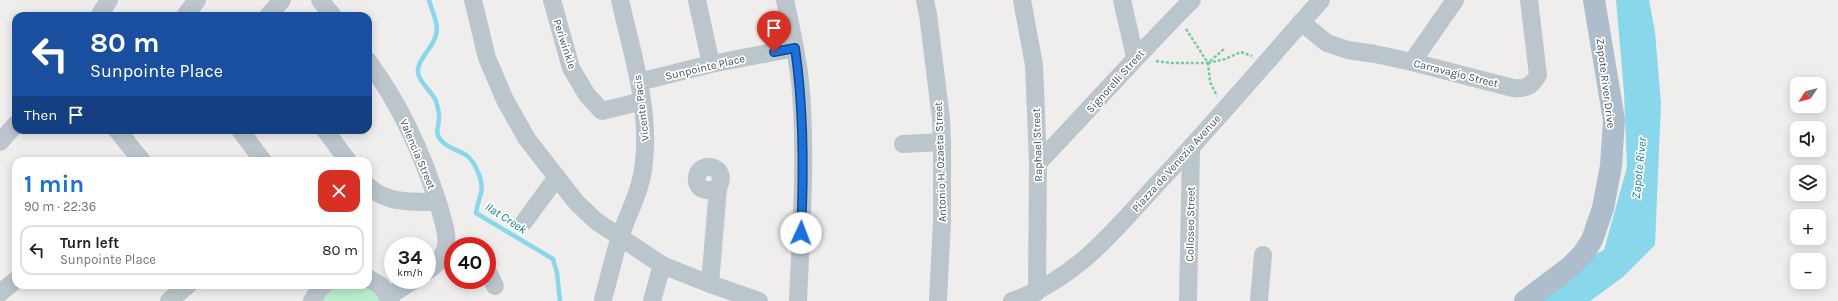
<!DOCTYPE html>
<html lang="en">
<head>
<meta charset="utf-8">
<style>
	:root { --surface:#fff; --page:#f6f6f6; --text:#202124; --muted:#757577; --line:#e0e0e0; --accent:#1a71dd }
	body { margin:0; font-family:Karla,sans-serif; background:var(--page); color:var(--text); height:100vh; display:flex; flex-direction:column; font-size:15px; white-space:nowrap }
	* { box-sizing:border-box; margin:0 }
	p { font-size:13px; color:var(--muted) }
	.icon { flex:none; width:22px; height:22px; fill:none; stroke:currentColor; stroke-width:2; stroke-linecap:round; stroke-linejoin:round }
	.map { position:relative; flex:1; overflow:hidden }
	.panel { position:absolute; left:12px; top:157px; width:360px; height:132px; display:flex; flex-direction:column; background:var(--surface); border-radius:12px; box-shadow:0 2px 10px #0003 }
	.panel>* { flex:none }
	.banner { position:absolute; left:12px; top:12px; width:360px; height:122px; border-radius:12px; box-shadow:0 2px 10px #0003; background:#1a4fa0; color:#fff; overflow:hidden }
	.needle { width:26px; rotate:234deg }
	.fabs { position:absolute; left:1790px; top:77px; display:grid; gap:8px }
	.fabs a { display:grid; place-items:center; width:36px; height:36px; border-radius:8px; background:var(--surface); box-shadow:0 2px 10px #0003; font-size:20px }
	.speed { position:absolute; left:384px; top:237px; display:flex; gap:8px; font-size:20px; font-weight:700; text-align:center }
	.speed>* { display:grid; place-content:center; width:52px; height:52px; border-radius:50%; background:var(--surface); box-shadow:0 2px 10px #0003; line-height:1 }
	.speed small { font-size:10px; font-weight:400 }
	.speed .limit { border:6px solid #d22; background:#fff; color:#111 }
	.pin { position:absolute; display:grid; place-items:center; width:34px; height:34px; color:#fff; margin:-41px -17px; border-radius:50% 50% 50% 0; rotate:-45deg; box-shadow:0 0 4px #0007 }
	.pin .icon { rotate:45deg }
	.me { position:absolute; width:44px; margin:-22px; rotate:2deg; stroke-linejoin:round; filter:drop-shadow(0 0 3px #0008) }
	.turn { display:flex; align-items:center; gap:14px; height:84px; padding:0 12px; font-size:18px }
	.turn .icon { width:52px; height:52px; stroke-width:2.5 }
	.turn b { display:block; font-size:28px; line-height:34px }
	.then { display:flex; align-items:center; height:38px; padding:0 12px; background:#0003; gap:8px; font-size:15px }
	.round { display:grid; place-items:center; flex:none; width:42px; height:42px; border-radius:12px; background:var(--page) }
	.head { display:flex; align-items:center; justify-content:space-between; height:68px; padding:0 12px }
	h1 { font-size:24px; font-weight:700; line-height:30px; color:var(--accent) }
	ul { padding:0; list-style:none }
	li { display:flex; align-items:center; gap:12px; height:50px; margin:0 8px 6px; padding:0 4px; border:2px solid var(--line); border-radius:12px }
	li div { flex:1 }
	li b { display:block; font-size:15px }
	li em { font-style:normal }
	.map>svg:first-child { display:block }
	.green { fill:#bbeece }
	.water { fill:#88d7eb }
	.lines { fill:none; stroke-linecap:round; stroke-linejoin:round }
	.stream { stroke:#88d7eb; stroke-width:4.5 }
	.path { stroke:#73cc9f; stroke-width:2.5; stroke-dasharray:3 2; stroke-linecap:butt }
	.minor { stroke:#bbc5cc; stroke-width:18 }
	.major { stroke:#adbdcc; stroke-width:22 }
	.route-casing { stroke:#114990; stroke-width:10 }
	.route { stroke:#1a71dd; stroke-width:7 }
	.labels { text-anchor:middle; stroke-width:3.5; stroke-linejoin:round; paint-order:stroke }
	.street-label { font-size:11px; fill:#46515a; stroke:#fff }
	.water-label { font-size:12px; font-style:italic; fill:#0d819f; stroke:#fff }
</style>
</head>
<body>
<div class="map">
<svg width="1838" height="301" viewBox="0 0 1838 301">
	<rect width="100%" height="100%" fill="#f0eded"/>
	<path class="green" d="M335,285C358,285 367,280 382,301H319L324,293Z"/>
	<path class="water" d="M1616,0H1649L1655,32L1661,103L1655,245L1623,277L1590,301H1526L1582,260L1604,250L1627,167L1624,92Z"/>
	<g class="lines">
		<path class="stream" d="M429,0C432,11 439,24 436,35C433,48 416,61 418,73C420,84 432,91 436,101C437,105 439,111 439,116C440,124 434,132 440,139C446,148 458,150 466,155C475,161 484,182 481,193C479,201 477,204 476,213L553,259L557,273L560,301"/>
		<g class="path">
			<path d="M1186,29L1208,63L1210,82L1217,96"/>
			<path d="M1156,61L1171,63H1208L1225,48"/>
			<path d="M1208,63L1225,59L1241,52L1252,56"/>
		</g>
		<g class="minor">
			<path d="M320,0L333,16"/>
			<path d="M473,0L487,58L505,100L527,139L576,202L596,221L662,265L710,284L759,301"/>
			<path d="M552,0L571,68L587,95L602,111L642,101"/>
			<path d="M697,0L711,64"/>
			<path d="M785,0C791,27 797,54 800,81C807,154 801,228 798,301"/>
			<path d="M925,0L928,14L941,119L942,142V221L938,301"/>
			<path d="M1022,0L1034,65L1038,163L1037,292"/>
			<path d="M1122,0L1135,57"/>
			<path d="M99,16L109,0"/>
			<path d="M185,16L197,0"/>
			<path d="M268,16L282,0"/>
			<path d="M1301,22L1327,43L1348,50L1375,54L1412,62L1513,88C1526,89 1532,86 1538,75L1529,0"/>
			<path d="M368,61C400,104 423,155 439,206C442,219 448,232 446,245C444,256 437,265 427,271"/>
			<path d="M1412,62L1455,0"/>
			<path d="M639,82L711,64L795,48"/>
			<path d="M117,130L142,161"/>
			<path d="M240,130L263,161"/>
			<path d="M325,130L348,161"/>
			<path d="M0,142L16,124"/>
			<path d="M903,144L942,142"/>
			<path d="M1038,163C1090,109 1139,53 1192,0"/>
			<path d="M368,186C387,204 413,202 437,202"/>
			<path d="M524,222L557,177"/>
			<path d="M487,270L495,286"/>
			<path d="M368,278L381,286L391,301"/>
			<path d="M710,284L718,188C730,165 699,160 697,177C695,191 709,192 718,188"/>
			<path d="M0,293L16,280"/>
			<path d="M389,296L414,280"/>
			<path d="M603,299C609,279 613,258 620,237C628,213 642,189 644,162C650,108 632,53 620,0"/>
			<path d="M169,301L188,285"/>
			<path d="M312,301L320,288L324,285"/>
			<path d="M652,301L662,265"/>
			<path d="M1012,301C1075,280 1113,232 1156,185C1213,125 1266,62 1321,0"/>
			<path d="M1188,301L1191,148"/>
			<path d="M1259,301L1263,255"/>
		</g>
		<path class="major" d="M1525,301L1570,267L1583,254L1592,240L1603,208L1611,166L1614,120L1594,0"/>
	</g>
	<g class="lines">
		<g class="route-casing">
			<path id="route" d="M774,52L795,48C804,109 804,171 801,233"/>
		</g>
		<use href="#route" class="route"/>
	</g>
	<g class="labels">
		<g class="street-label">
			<text transform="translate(565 44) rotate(72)" y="4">Periwinkle</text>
			<text transform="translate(705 67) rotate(-13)" y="4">Sunpointe Place</text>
			<text transform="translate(1456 73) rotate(14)" y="4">Carravagio Street</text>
			<text transform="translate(1115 81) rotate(-48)" y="4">Signorelli Street</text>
			<text transform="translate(1606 83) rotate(83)" y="4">Zapote River Drive</text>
			<text transform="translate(641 108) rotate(-97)" y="4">Vicente Pacis</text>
			<text transform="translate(1037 145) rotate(-92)" y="4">Raphael Street</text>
			<text transform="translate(418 154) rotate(67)" y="4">Valencia Street</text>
			<text transform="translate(940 162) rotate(-92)" y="4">Antonio H. Ozaeta Street</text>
			<text transform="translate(1176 163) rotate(-48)" y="4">Piazza de Venezia Avenue</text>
			<text transform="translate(1190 224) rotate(-89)" y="4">Colloseo Street</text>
		</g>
		<g class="water-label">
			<text transform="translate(1639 168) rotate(-84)" y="4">Zapote River</text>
			<text transform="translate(506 218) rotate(33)" y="4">Ilat Creek</text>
		</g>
	</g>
</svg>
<div class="fabs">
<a><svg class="needle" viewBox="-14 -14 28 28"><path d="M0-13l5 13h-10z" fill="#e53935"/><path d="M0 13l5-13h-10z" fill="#757577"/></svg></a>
<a><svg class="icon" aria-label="sound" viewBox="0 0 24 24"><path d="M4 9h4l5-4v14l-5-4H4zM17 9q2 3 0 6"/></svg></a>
<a><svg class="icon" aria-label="layers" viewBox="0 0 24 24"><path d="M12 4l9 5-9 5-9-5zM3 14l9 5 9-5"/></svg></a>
<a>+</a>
<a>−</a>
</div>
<div class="speed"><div>34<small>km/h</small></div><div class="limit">40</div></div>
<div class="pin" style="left:774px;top:52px;background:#d93025"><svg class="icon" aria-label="arrive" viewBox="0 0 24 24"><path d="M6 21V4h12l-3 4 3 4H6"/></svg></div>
<svg class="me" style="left:801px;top:233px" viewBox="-20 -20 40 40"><circle r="19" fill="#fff"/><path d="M0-13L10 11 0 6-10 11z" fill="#1a71dd"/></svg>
<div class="banner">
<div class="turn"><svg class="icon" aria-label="left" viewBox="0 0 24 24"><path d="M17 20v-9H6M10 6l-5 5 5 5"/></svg><div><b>80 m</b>Sunpointe Place</div></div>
<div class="then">Then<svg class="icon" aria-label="arrive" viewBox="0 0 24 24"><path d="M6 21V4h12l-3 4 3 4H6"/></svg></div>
</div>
<section class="panel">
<div class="head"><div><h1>1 min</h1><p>90 m · 22:36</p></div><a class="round" style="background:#d93025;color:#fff"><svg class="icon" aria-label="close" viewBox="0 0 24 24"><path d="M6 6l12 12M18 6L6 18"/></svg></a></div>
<ul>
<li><svg class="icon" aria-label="left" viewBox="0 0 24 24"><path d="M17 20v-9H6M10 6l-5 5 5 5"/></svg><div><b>Turn left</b><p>Sunpointe Place</p></div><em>80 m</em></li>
</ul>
</section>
</div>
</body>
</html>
